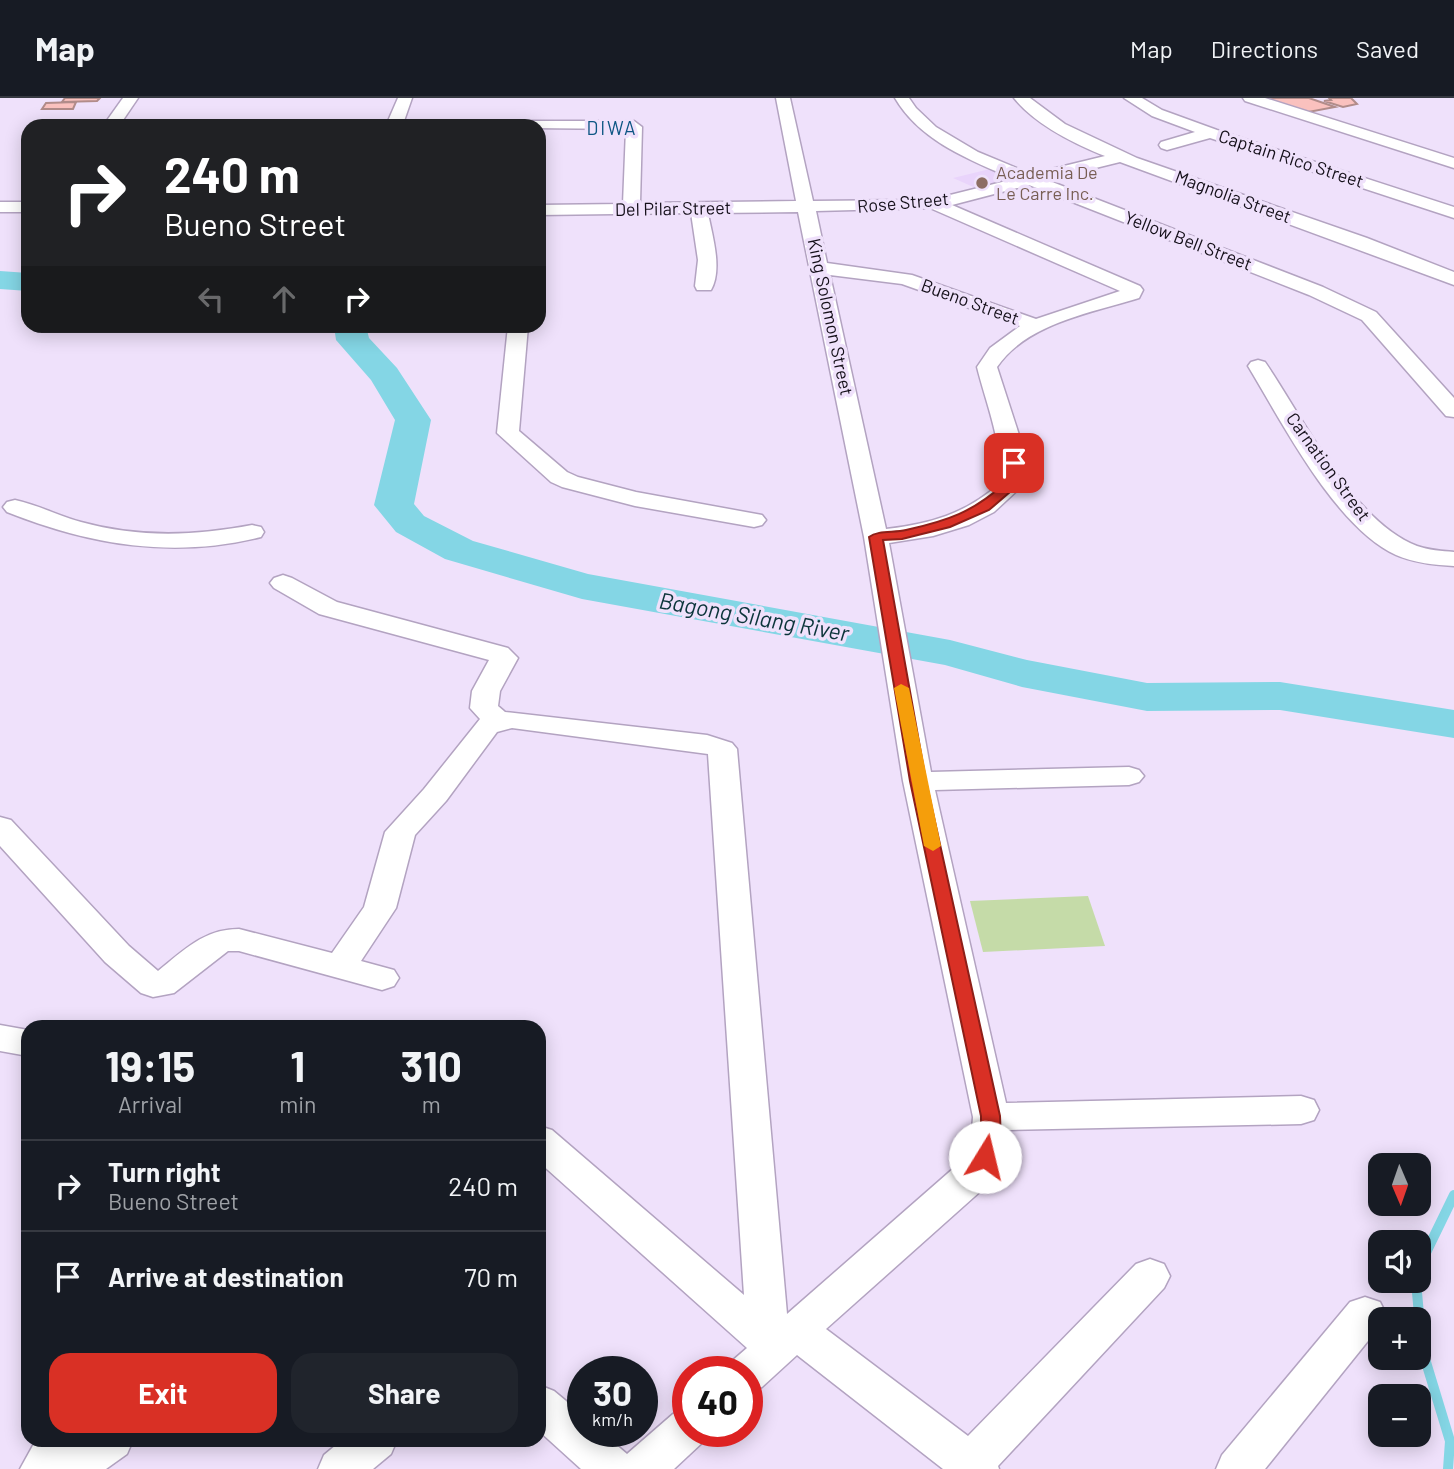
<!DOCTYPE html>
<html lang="en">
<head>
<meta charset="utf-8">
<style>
	:root { --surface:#171b24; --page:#20242c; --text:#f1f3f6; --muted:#9ea1a6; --line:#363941; --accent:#d93025 }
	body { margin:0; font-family:Barlow,sans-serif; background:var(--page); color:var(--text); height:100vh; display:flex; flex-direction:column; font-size:26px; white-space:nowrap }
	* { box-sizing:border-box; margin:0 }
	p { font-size:23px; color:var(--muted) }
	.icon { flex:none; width:38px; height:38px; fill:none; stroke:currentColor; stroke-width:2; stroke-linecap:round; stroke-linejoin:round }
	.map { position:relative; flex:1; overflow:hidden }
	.drawer { position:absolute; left:21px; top:922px; width:525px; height:427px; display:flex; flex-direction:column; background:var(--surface); border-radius:21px; box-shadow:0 4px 18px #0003 }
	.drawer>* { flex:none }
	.hud { position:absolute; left:21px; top:21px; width:525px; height:214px; border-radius:21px; box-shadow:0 4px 18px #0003; background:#202124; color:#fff; overflow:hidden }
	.needle { width:46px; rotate:178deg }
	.fabs { position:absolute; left:1368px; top:1055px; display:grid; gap:14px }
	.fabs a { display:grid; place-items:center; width:63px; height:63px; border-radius:14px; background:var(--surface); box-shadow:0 4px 18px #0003; font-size:35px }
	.speed { position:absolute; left:567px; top:1258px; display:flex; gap:14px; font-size:35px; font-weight:700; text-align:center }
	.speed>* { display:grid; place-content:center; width:91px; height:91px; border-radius:50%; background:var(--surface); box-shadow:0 4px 18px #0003; line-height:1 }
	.speed small { font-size:18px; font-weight:400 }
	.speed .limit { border:10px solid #d22; background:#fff; color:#111 }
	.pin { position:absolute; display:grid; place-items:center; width:60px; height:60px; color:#fff; margin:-30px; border-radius:14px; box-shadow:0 4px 10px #0006 }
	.me { position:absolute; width:77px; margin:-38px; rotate:9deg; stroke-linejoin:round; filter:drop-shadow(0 0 5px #0008) }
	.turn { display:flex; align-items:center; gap:24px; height:147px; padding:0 28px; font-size:32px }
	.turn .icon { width:91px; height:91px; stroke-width:2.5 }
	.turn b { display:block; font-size:49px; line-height:60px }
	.lanes { display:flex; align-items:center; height:66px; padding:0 28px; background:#0003; justify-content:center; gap:35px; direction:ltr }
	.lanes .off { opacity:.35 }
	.eta { display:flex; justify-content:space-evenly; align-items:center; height:119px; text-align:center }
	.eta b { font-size:42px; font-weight:700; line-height:49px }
	.button { display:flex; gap:14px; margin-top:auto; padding:14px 28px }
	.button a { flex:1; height:80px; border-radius:21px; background:var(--accent); color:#fff; font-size:28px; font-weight:700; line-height:80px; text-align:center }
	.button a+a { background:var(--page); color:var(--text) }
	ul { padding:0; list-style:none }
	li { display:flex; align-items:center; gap:21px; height:91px; padding:0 28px; border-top:2px solid var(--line) }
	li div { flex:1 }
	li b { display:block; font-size:26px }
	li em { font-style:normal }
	header { display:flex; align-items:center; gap:42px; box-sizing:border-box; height:98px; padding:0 35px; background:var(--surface); border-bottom:2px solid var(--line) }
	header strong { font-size:33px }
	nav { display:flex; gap:38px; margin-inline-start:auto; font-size:24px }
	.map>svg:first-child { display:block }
	.built { fill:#e9d4fb }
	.green { fill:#c5dba8 }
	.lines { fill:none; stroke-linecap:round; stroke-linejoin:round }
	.stream { stroke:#84d6e5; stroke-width:10 }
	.river { fill:#84d6e5; fill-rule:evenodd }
	.building { fill:#fac1be; stroke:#b18c8a; stroke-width:2 }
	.minor-casing { stroke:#b3a3c1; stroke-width:3 }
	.minor { fill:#fff; fill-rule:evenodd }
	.route { fill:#d93025; stroke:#8d1f18; stroke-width:2 }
	.slow { fill:#f59e0b }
	.education-dot { fill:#8d6e63; stroke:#efe1fb; stroke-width:2.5 }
	.labels { text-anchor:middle; stroke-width:7; stroke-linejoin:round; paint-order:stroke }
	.far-street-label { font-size:18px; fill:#140f19; stroke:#efe1fb }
	.far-education-label { font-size:18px; fill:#785e54; stroke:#efe1fb; text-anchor:start }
	.far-neighbourhood-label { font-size:19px; letter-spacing:2px; fill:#0d5684; stroke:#efe1fb }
	.water-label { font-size:23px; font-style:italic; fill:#0c353b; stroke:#efe1fb }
</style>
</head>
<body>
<header>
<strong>Map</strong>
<nav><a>Map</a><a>Directions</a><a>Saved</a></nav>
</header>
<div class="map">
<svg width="1454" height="1371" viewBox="0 0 1454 1371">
	<rect width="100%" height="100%" fill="#efe1fb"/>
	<path class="built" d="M994,70L1019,80L978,91L953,80Z"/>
	<path class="green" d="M1088,798L1105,848L983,854L970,803Z"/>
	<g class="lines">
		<g class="stream">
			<path d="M1419,1169L1454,1097"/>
			<path d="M1416,1183L1422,1251L1450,1343L1448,1371"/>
		</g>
		<g class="river">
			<path d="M0,173L28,175V193L0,191Z"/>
			<path d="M334,228H366L369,240L397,270L431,322L414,406L424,418L473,443L588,476L950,542L1027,562L1147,585L1280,584L1454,612V640L1280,612L1147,613L1022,589L945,567L582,501L445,461L396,434L374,407L395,322L371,282L336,242Z"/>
		</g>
	</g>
	<g class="building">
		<path d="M65,0H100L97,3L62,4Z"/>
		<path d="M1258,0H1309L1335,9L1303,15Z"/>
		<path d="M1329,0H1351L1357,6L1343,9L1324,3L1331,2Z"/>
		<path d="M76,4L73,11H42L46,5Z"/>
	</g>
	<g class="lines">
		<g class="minor-casing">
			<g id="minor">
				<path d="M123,0H138L119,28H103Z"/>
				<path d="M398,0H412L404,23H634L642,29L640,105L796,103L776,0H790L813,103L912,102L950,97L1014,81C970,62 920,43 895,0H909L916,10L936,29L978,54L1031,76L1105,58C1073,45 1036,27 1014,0H1030L1065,26L1137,60L1367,140L1454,174V187L1120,64L1047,82L1323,189L1376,214L1454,300V319L1446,318L1362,222L1309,197L1029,87L952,107L1140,188L1143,192L1139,200C1091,215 1027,225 997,269L1020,340L1023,370L1022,388L994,414L969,427L933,438L889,445L931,674L1129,669L1139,672L1144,678L1139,684L1129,687L935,692L1006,1005L1301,998L1314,1002L1319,1012L1314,1022L1301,1026L1009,1032L1002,1058L983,1091L826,1231L968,1338L1136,1166L1150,1161L1164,1166L1170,1178L1164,1190L998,1368L999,1371H943L797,1257L762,1289L747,1294V1274H727L732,1263L747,1250L539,1064V1028L552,1032L744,1197L708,656L512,630L497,634L446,703L415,737L396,810L361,863L394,872L399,880L394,888L382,892L239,853H228L174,895L153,899L141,895L105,864L0,748V719L11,722L129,848L158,873C184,852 204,831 239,831L332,855L364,809L385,734L424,691L480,621L470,610L472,593L489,562L319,516L274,490L270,485L274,480L283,477L292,480L337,504L508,550L518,560L500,593L498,608L505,614L707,637L732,645L737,651L787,1216L955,1069C968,1053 972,1039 973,1019L903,683L864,439L798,114L708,115C712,137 723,171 711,192H697L695,188L698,162L691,115L539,117V107L623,106L626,31L359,28L367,23H388ZM930,110L1120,193L1036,221L912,177L827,165L816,113ZM830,177L902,186L1020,228L990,250L977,269C987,309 1003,344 999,386C965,416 930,426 886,431Z"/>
				<path d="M1124,0H1142L1162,12L1217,32L1454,109V120L1210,40L1167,52L1161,50L1159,47L1161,44L1195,34L1152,18Z"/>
				<path d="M1243,0H1265L1454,60V70L1245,3Z"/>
				<rect x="0" y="104" width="28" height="10"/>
				<path d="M508,228H528L519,333L567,374L578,379L636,394L762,417L766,422L762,427L754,429L635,408L562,389L551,384L497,335Z"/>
				<path d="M1258,262L1265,264C1303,319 1352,423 1417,448C1428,452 1442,453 1454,454V468C1435,467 1414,465 1396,457C1335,429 1282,324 1248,268L1251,264Z"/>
				<path d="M15,402C38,407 59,418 81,424C138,440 195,438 252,427L261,429L264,434L261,439C173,461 90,447 7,414L3,409L7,404Z"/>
				<path d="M0,927L28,932V958L0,953Z"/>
				<path d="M1365,1199L1380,1204L1386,1216L1380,1228L1265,1371H1216L1222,1357L1350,1204Z"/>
				<path d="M539,1287L554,1293L583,1317V1334H601L627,1356L673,1316L688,1311V1334H708L703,1344L674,1371H581L539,1333Z"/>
				<path d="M36,1342H133L127,1356L106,1371H20Z"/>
				<path d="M342,1342H397L391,1356L373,1371H318L324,1357Z"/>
			</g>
		</g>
		<use href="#minor" class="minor"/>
	</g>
	<path class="route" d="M1014,361L1020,365L1017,388L989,412L950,429L902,441L883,442L926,683L1000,1018C1001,1035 1001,1049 992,1065L985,1067L978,1065L975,1059L981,1040V1018L910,683L869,439C878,432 894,435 906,432C947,423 973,414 1004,386L1008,365Z"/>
	<path class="slow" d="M901,586L909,590L941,748L933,753L924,748L894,590Z"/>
	<circle class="education-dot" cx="982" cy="85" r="7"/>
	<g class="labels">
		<g class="far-street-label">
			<text transform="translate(1291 61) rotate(18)" y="6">Captain Rico Street</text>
			<text transform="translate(1233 99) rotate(20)" y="6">Magnolia Street</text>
			<text transform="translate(903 105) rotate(-5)" y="6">Rose Street</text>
			<text transform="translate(673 111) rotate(-1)" y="6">Del Pilar Street</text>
			<text transform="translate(1188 143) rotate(21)" y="6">Yellow Bell Street</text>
			<text transform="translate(970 204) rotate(20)" y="6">Bueno Street</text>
			<text transform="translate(830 219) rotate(78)" y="6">King Solomon Street</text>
			<text transform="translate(1328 369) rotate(54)" y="6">Carnation Street</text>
		</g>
		<g class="far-education-label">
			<text x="996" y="81">Academia De<tspan x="996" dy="21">Le Carre Inc.</tspan></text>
		</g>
		<g class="far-neighbourhood-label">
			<text x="612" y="37">DIWA</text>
		</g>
		<g class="water-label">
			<text transform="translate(754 519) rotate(10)" y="8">Bagong Silang River</text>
		</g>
	</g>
</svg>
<div class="fabs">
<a><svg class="needle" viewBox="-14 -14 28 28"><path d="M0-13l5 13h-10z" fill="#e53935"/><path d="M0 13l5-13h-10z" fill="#9ea1a6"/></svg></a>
<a><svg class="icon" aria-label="sound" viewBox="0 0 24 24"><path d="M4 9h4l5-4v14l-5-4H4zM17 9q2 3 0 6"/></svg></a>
<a>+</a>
<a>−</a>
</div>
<div class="speed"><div>30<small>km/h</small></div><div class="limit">40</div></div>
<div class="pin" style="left:1014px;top:365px;background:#d93025"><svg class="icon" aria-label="arrive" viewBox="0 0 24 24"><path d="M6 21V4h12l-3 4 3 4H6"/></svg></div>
<svg class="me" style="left:985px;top:1059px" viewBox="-20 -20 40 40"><circle r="19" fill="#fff"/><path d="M0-13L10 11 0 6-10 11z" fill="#d93025"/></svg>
<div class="hud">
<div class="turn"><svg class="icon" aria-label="right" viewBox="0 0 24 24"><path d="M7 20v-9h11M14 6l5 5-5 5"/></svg><div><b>240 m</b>Bueno Street</div></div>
<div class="lanes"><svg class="icon off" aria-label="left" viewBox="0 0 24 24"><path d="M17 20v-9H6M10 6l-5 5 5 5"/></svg><svg class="icon off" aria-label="ahead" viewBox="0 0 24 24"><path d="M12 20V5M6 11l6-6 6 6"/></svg><svg class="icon" aria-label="right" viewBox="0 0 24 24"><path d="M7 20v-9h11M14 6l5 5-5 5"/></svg></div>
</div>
<section class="drawer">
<div class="eta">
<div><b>19:15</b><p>Arrival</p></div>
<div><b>1</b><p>min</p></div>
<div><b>310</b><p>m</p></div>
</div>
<ul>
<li><svg class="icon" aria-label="right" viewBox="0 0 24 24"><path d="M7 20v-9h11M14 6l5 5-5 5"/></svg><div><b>Turn right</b><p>Bueno Street</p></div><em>240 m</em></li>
<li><svg class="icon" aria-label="arrive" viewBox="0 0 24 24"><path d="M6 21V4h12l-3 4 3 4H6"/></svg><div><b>Arrive at destination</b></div><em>70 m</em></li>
</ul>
<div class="button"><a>Exit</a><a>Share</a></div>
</section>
</div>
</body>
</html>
